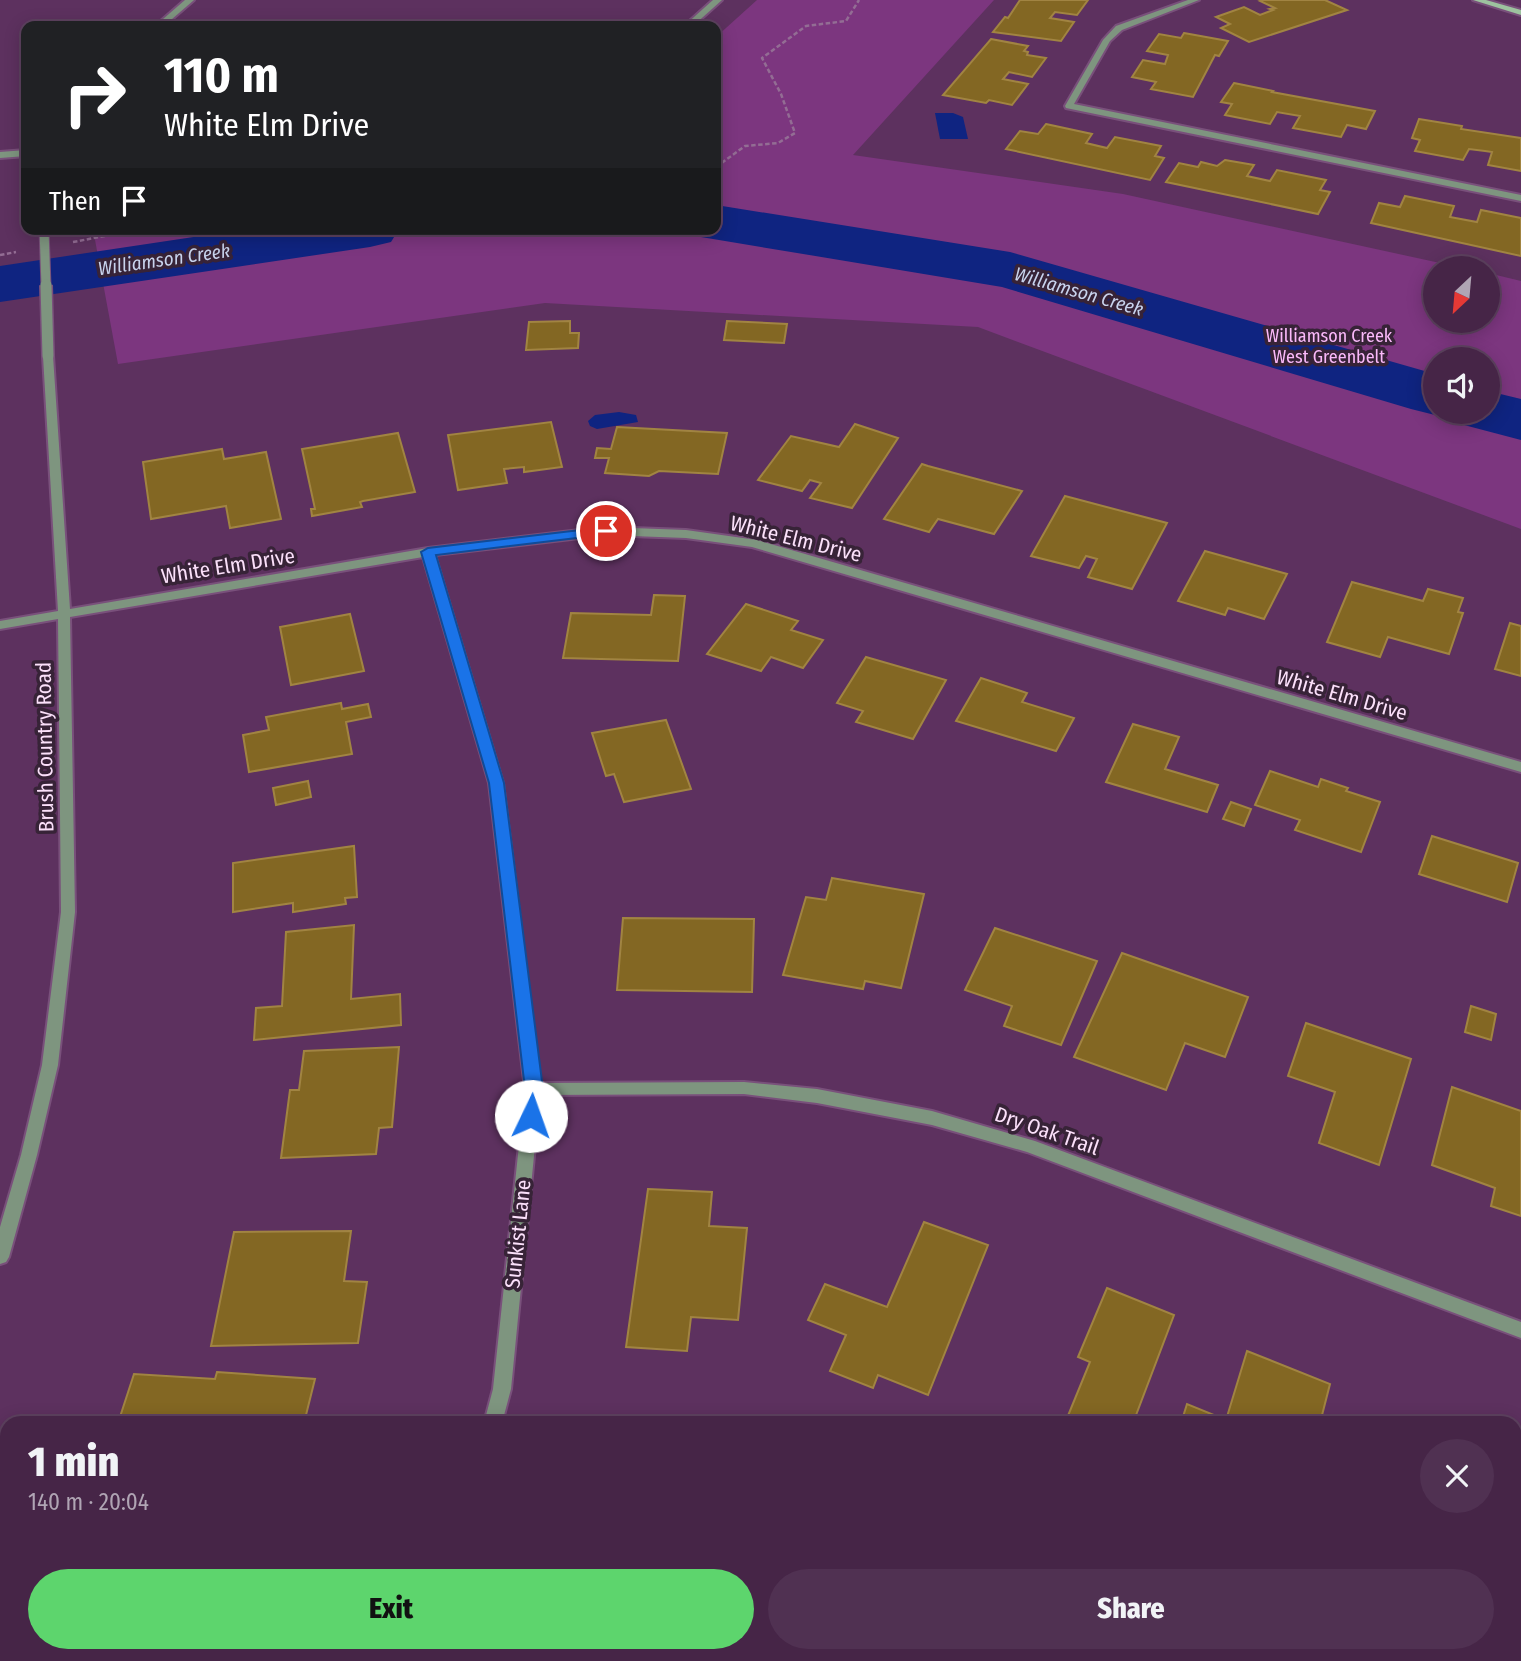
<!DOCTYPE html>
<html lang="en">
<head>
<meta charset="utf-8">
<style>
	:root { --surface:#462547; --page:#503152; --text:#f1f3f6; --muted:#b0a5b4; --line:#5e4260; --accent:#5dd56d }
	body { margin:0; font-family:"Fira Sans Condensed",sans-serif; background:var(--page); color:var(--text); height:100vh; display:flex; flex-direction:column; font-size:26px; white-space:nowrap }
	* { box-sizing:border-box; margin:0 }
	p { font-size:23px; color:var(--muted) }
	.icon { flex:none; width:38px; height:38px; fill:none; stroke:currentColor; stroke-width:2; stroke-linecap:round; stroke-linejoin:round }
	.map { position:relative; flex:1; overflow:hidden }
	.side { position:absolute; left:0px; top:1416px; width:1522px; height:247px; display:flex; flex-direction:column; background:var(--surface); border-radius:21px 21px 0 0; box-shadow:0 4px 18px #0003,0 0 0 2px var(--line) }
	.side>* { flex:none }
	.banner { position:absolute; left:21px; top:21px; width:700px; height:214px; border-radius:14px; box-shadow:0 4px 18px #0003,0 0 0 2px var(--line); background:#202124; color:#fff; overflow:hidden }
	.needle { width:46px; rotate:206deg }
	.controls { position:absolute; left:1423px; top:256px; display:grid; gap:14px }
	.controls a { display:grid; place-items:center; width:77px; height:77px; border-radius:50%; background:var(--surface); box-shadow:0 4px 18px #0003,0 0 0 2px var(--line); font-size:35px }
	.pin { position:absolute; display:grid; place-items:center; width:60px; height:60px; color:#fff; margin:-30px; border:4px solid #fff; border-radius:50%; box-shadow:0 2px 7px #0007 }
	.me { position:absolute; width:77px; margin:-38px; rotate:3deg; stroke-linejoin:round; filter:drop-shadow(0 0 5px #0008) }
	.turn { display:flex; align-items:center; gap:24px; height:147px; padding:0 28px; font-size:32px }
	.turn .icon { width:91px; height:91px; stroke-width:2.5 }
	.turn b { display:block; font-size:49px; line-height:60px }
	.then { display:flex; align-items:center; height:66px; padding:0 28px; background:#0003; gap:14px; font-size:26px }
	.round { display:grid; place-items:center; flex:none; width:74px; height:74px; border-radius:37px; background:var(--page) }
	.overview { display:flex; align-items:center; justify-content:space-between; height:119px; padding:0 28px }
	h1 { font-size:42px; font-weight:800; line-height:52px }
	.button { display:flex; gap:14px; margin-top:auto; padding:14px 28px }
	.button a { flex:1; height:80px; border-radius:42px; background:var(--accent); color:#111; font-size:28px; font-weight:800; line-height:80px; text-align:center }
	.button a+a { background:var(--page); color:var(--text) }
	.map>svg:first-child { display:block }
	.green { fill:#7c367f; fill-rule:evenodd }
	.water { fill:#0f2481 }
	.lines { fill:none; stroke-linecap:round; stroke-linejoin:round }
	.river { fill:#0f2481; fill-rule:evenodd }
	.building { fill:#836723; stroke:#a18442; stroke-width:2 }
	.lane-casing { stroke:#79507b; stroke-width:4 }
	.street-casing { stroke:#79507b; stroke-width:4 }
	.secondary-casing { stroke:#79507b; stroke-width:4 }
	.path { stroke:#936d94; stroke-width:2.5; stroke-dasharray:4.5 2.5; stroke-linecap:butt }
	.lane { fill:#7e957f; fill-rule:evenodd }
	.street { fill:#7e957f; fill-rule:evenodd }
	.secondary { fill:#9dc29f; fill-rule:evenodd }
	.street-bridge-far1-casing { stroke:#79507b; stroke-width:11; stroke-linecap:butt }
	.street-bridge-casing { stroke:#79507b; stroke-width:14; stroke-linecap:butt }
	.street-bridge-far1 { stroke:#7e957f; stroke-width:9 }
	.street-bridge { stroke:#7e957f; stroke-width:11 }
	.route { fill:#1a73e8; stroke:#114b97; stroke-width:2 }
	.labels { text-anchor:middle; stroke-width:7; stroke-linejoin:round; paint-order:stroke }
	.far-park-label { font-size:18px; fill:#fab9fa; stroke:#372337 }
	.far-water-label { font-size:19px; font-style:italic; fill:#c8d3ed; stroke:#372337 }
	.street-label { font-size:21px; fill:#fbe0fa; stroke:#372337 }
</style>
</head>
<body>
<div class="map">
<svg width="1521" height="1661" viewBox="0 0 1521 1661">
	<rect width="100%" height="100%" fill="#5d315f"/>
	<path class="green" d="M757,0H994L853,155L1123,194L1463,268H1435V320H1488V273L1521,281V529L978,327L545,303L118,364L93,229H716V37ZM1435,359H1488V411H1435Z"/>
	<g class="water">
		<path d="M935,113H953L963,117L968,139H940Z"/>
		<path d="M619,412L636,415L638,422L597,429L590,426L588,421L595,415Z"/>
	</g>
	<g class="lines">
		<g class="river">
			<path d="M716,205L1010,252L1435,374V411H1450L1435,415L1411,409L1002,287L695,236L691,229H716Z"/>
			<path d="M247,229H399L391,242L370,247L0,302V266Z"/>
			<path d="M1488,391L1521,399V440L1464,425L1455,411H1488Z"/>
		</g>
	</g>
	<g class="building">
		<path d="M1020,0H1088L1077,15L1055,12L1050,18L1074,22L1061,41L993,32L1005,17L1008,18Z"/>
		<path d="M1325,0L1347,10L1249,42L1221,28L1230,24L1216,17L1244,7L1260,15L1273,10L1270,9L1275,8L1260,1L1263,0Z"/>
		<path d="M1184,33L1228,41L1219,56L1215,55L1193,97L1151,89L1156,82L1132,77L1143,60L1165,64L1168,55L1147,51L1159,34L1181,38Z"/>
		<path d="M991,39L1028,46L1024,51L1028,52L1027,55L1046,58L1032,77L1009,72L1003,79L1028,84L1012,105L989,100L986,103L943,95Z"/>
		<path d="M1234,83L1273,91L1272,92L1375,111L1366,129L1347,125L1341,137L1293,128L1300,116L1277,112L1270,124L1225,115L1232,104L1221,102Z"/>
		<path d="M1419,119L1462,126L1461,129L1521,138V171L1488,165L1492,152L1485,151L1469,149L1463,160L1415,151L1420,140L1412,138Z"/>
		<path d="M1046,124L1092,134L1086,143L1107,148L1115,137L1161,146L1155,156L1164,158L1150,180L1006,149L1020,131L1038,134Z"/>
		<path d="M1225,160L1254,165L1247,176L1270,181L1277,170L1326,180L1320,190L1330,192L1318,214L1166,182L1179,163L1198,167L1201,162L1217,166Z"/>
		<path d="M1405,196L1454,206L1450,217L1477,222L1481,210L1521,218V256L1371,223L1379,203L1400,207Z"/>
		<path d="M570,321V333H579L578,348L526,350L529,322Z"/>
		<path d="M727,321L787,324L784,343L724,340Z"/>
		<path d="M551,422L562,467L524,472V467L504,469L507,483L458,490L448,435Z"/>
		<path d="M855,424L898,438L852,508L810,498L821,483L810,480L802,491L758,480L791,436L839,447Z"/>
		<path d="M617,427L727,433L718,474L659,471L649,476L605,473L609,458H595L597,448L611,449Z"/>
		<path d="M398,433L415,492L363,501L360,502L362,507L312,516L311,509H315L302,449Z"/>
		<path d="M222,449L224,459L266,452L281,519L230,528L226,506L151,519L143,462Z"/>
		<path d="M922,464L928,466L1022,491L994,534L938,519L929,532L884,519Z"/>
		<path d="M1065,496L1167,523L1132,589L1088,577L1097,559L1086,556L1079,568L1031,556Z"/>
		<path d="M1205,551L1287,574L1264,619L1228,608L1225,615L1178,601Z"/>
		<path d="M1352,582L1423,601L1428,589L1463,598L1458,612L1463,613L1449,654L1388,637L1380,657L1327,642Z"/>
		<path d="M654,595L685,596L678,661L563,658L571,613L651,615Z"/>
		<path d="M746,604L798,621L791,630L823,640L803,668L771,657L761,671L707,654Z"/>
		<path d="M350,614L364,671L291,685L280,627Z"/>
		<path d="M1510,623L1521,626V676L1495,669Z"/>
		<path d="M866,657L946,680L913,739L856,722L863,711L837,703Z"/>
		<path d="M981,678L1027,693L1022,702L1074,718L1056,751L956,721Z"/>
		<path d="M341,703L342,709L368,704L371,717L346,722L352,754L249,772L243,735L269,730L266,717Z"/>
		<path d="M666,720L691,789L624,802L614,774L606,776L592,733Z"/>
		<path d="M1133,724L1179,737L1165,769L1218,785L1207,812L1106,782Z"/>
		<path d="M1270,771L1318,787L1321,779L1348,788L1346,791L1380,802L1361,852L1295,830L1300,820L1255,805Z"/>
		<path d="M308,781L311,797L276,805L273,788Z"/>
		<path d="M1231,802L1251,809L1244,826L1223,819Z"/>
		<path d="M1432,836L1518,863L1507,902L1419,874Z"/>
		<path d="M354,846L357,897L345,898L346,904L293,912V903L233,912V863Z"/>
		<path d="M832,878L924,894L901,988L865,981L863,989L783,975L806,897L826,900Z"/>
		<path d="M623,918L754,919L752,992L617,990Z"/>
		<path d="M354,925L351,999L400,994L401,1025L254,1040L256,1008L282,1006L286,932Z"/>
		<path d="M995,928L1097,961L1061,1045L1004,1026L1012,1006L965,990Z"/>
		<path d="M1122,953L1248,997L1225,1057L1185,1043L1166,1090L1074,1057Z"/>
		<path d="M1471,1006L1496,1014L1491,1040L1465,1032Z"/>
		<path d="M1306,1023L1411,1059L1379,1165L1319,1143L1335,1092L1288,1076Z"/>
		<path d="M399,1047L392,1127L379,1128L376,1154L281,1158L290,1090H299L304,1051Z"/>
		<path d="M1452,1087L1521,1111V1216L1491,1206L1495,1188L1432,1165Z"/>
		<path d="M648,1189L712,1192L709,1226L747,1228L738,1320L691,1317L687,1351L626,1347Z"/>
		<path d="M924,1222L988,1245L928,1395L878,1375L873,1388L830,1371L846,1335L808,1320L825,1284L887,1307Z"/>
		<path d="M351,1231L344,1281L367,1282L358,1343L211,1346L234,1232Z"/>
		<path d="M1107,1288L1174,1315L1133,1423H1065L1090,1362L1078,1357Z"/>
		<path d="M1247,1351L1330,1384L1320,1423H1181L1187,1404L1226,1420Z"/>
		<path d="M217,1372L315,1379L304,1423H118L134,1374L215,1379Z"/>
		<path d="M1516,1470L1521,1472V1588L1516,1586Z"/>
		<path d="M53,1656H206L204,1661H51Z"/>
		<path d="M576,1656H760L758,1661H574Z"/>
		<path d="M839,1656H979L992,1661H837Z"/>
	</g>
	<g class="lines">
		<g class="lane-casing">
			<g id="lane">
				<path d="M713,0H722L693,26H684Z"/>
				<path d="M1188,0H1199L1122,30L1110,41L1074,104L1521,195V201L1066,108L1065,106L1103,40L1116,26Z"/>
			</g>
		</g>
		<g class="street-casing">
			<g id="street">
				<path d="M185,0H194L164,26H155Z"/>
				<path d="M26,150V156L0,158V152Z"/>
				<path d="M48,353L53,356L70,609L428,548L605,527L686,530L757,540L1521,762V772L752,547L686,538L605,535L435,555L503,783L540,1083L744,1082L817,1089L932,1111L1035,1141L1521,1322V1338L1027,1152L932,1125L817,1103L744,1094L540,1095L511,1389L502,1423H484L493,1389L525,1089L489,783L423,557L70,617L75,912L58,1065L37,1155L9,1257L6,1262L0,1264V1227L21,1155L42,1065L61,912L58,619L0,629V621L58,611L43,356Z"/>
				<path d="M426,1656H446L444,1661H424Z"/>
			</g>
		</g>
		<g class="secondary-casing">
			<path id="secondary" d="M1473,0H1486L1521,10V15Z"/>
		</g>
		<g class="path">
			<path d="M716,167L745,146L778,143L795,133L781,94L762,58L806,26L846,21L859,0"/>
			<path d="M73,242L142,229"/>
			<path d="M0,255L16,252"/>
		</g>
		<use href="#lane" class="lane"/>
		<use href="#street" class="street"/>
		<use href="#secondary" class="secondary"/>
		<g class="street-bridge-far1-casing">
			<path id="street-bridge-far1" d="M44,229L46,286"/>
		</g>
		<g class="street-bridge-casing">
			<path id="street-bridge" d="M46,285L48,356"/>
		</g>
		<use href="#street-bridge-far1" class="street-bridge-far1"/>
		<use href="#street-bridge" class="street-bridge"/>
	</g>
	<path class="route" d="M606,527L612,531L610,534L436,555L504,783L543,1089L537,1121L531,1124L524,1121L521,1116L525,1089L489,783L421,552L428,548Z"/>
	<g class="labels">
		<g class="far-park-label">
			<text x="1329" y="342">Williamson Creek<tspan x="1329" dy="21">West Greenbelt</tspan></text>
		</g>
		<g class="far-water-label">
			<text transform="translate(164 259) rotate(-8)" y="7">Williamson Creek</text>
			<text transform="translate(1079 291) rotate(16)" y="7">Williamson Creek</text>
		</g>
		<g class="street-label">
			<text transform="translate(796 539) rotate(14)" y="7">White Elm Drive</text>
			<text transform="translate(228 566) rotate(-9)" y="7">White Elm Drive</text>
			<text transform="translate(1342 695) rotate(16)" y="7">White Elm Drive</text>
			<text transform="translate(45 747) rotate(-91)" y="7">Brush Country Road</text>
			<text transform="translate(1047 1131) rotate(19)" y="7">Dry Oak Trail</text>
			<text transform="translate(518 1234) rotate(-84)" y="7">Sunkist Lane</text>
		</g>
	</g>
</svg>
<div class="controls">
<a><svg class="needle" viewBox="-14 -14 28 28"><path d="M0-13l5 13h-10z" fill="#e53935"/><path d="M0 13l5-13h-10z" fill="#b0a5b4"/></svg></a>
<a><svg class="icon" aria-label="sound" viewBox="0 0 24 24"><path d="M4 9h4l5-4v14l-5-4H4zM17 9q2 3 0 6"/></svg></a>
</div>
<div class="pin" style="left:606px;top:531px;background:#d93025"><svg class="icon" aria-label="arrive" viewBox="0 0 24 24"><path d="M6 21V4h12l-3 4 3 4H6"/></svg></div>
<svg class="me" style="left:531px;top:1116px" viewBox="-20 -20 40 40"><circle r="19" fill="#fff"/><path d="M0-13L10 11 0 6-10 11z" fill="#1a73e8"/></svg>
<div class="banner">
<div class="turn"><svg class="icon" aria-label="right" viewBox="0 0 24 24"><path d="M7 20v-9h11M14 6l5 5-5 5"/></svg><div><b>110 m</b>White Elm Drive</div></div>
<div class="then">Then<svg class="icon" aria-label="arrive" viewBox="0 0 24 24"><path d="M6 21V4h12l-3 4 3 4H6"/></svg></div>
</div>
<section class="side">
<div class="overview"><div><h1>1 min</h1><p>140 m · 20:04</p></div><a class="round"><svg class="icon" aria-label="close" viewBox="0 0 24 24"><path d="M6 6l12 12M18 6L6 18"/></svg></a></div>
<div class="button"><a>Exit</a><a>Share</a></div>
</section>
</div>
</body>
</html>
